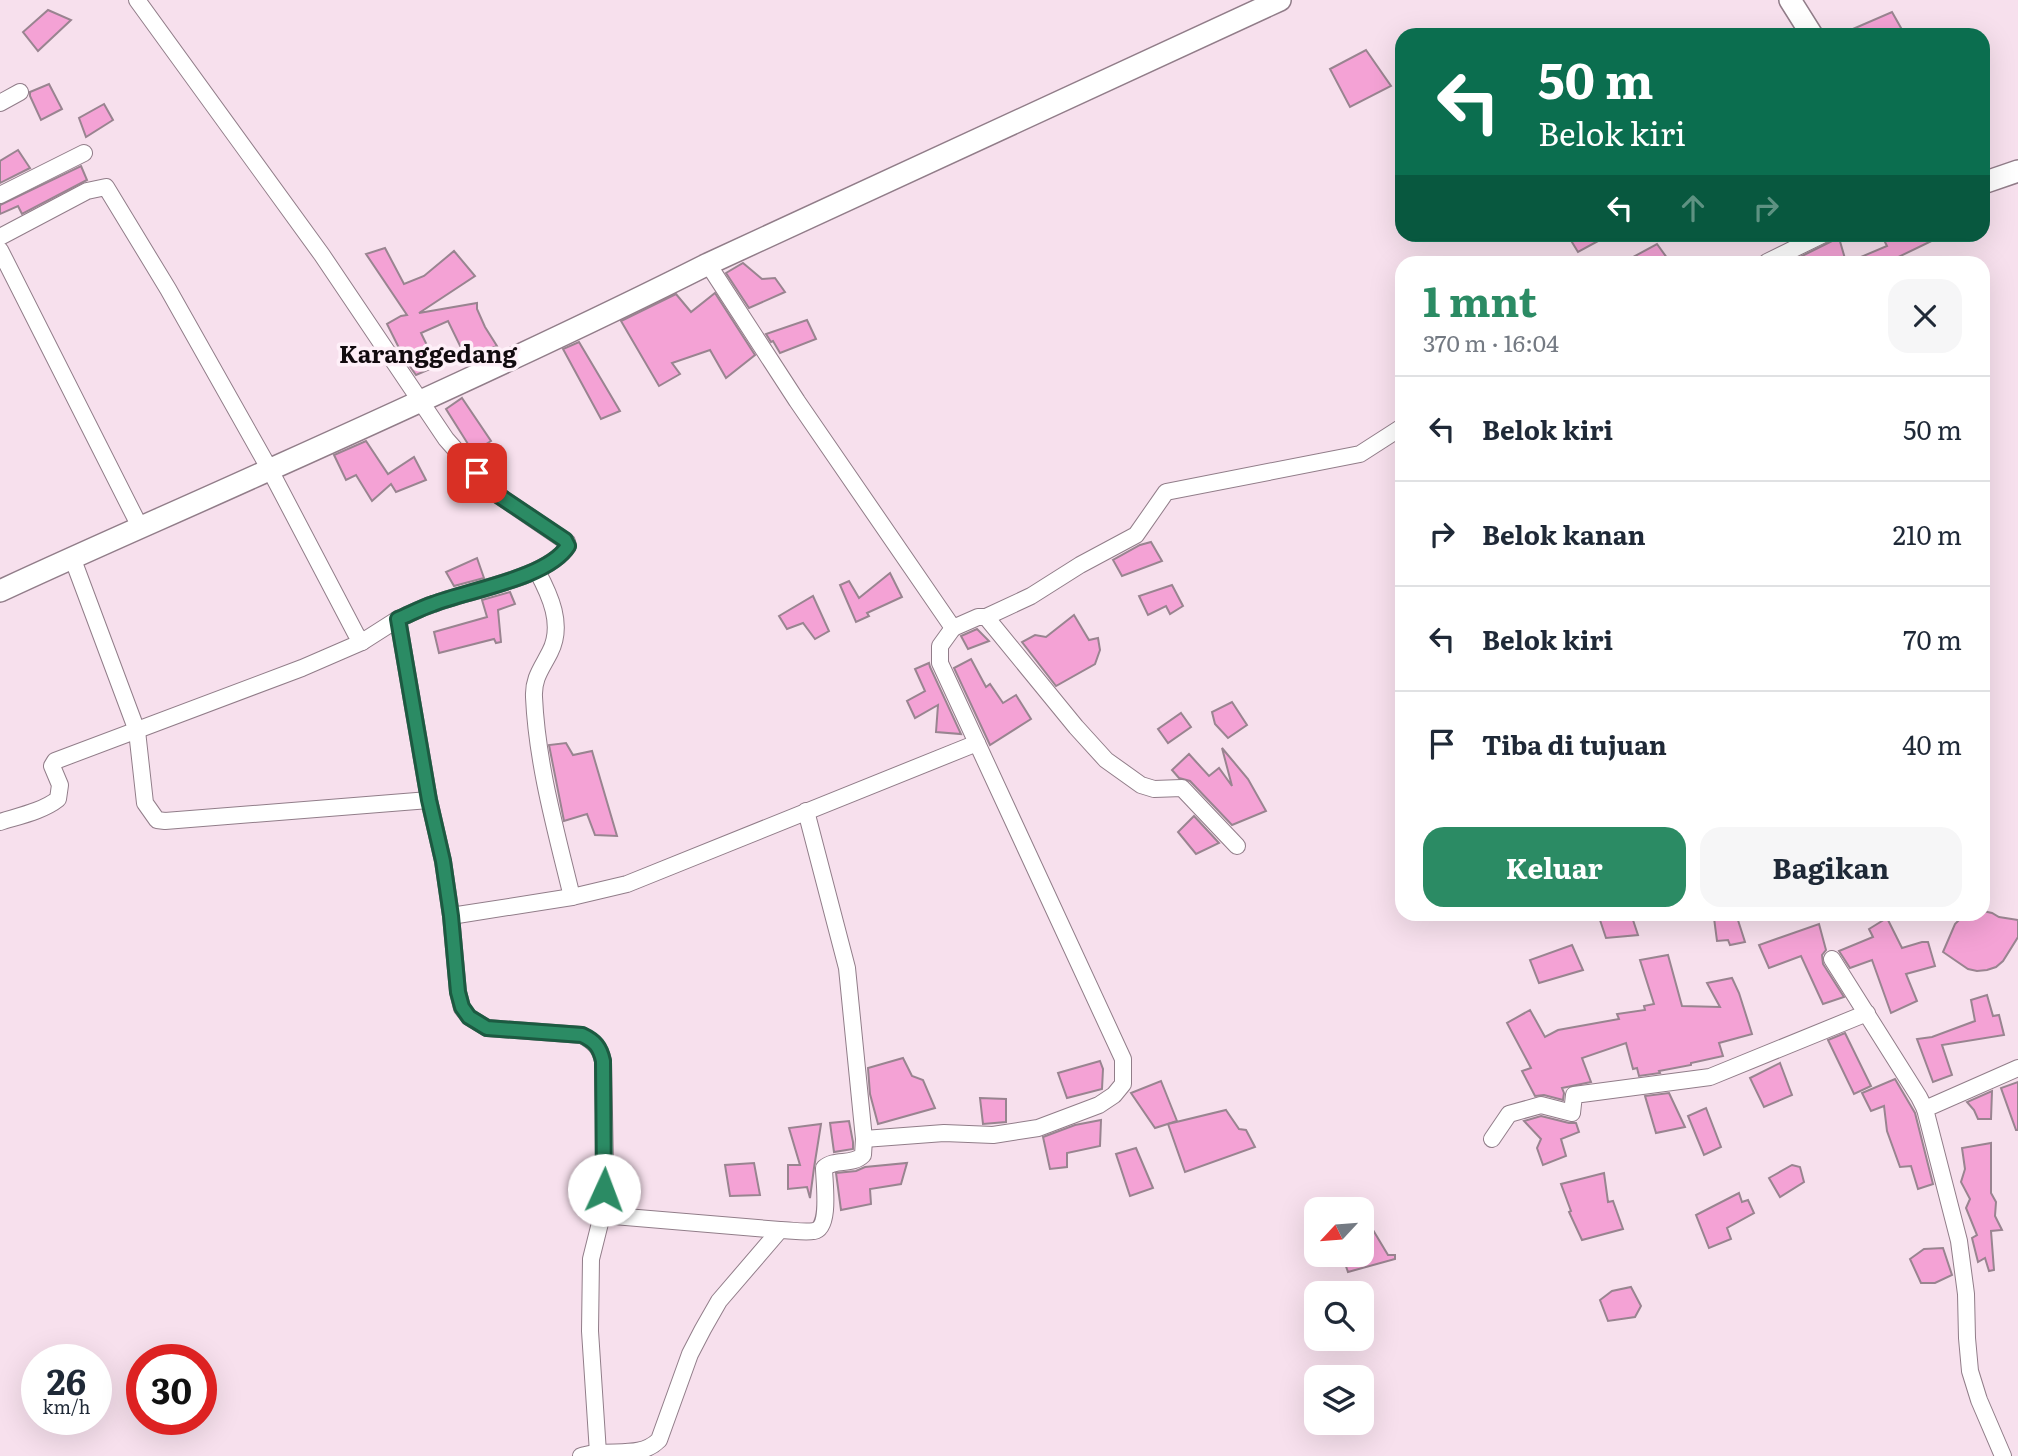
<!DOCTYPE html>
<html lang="id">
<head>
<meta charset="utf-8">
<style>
	:root { --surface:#fff; --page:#f6f6f7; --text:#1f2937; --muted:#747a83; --line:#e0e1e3; --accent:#2b8b64 }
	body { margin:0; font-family:Literata,serif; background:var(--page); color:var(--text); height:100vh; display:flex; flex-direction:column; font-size:26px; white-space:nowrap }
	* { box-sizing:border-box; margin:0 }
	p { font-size:23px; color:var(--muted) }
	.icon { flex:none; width:38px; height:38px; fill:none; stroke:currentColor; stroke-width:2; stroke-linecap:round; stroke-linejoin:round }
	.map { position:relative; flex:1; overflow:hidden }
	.sheet { position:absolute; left:1395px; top:256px; width:595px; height:665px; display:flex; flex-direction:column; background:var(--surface); border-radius:21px; box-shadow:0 7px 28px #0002 }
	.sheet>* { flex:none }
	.hud { position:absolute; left:1395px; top:28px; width:595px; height:214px; border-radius:21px; box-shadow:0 7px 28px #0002; background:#0b6e4f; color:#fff; overflow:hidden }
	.needle { width:46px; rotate:244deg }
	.fabs { position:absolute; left:1304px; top:1197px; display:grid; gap:14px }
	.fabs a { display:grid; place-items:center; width:70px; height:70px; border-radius:14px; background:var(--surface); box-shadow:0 7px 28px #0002; font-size:35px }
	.speed { position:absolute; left:21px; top:1344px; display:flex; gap:14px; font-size:35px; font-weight:700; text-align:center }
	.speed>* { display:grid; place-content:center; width:91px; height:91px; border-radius:50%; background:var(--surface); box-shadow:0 7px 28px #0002; line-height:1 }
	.speed small { font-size:18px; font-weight:400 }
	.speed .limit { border:10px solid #d22; background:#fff; color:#111 }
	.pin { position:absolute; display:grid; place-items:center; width:60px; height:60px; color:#fff; margin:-30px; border-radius:14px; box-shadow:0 4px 10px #0006 }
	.me { position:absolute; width:77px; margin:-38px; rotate:2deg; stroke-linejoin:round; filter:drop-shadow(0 0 5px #0008) }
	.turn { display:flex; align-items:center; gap:24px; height:147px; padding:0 28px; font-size:32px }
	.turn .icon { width:91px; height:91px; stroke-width:2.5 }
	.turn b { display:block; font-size:49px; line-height:60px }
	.lanes { display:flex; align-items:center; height:66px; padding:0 28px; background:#0003; justify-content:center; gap:35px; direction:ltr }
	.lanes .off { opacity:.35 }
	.round { display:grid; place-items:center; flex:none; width:74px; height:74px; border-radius:21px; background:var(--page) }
	.headline { display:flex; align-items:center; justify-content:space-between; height:119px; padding:0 28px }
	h1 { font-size:42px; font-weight:700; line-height:52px; color:var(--accent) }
	.primary-button { display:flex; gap:14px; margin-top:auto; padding:14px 28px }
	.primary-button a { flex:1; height:80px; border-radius:21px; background:var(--accent); color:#fff; font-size:28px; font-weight:700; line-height:80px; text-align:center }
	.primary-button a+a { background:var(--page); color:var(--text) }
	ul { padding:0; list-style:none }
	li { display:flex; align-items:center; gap:21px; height:105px; padding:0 28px; border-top:2px solid var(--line) }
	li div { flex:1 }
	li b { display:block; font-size:26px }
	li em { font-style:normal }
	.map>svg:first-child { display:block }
	.building { fill:#f4a2d5; stroke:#998490; stroke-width:2 }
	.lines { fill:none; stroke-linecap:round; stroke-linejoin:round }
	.minor-casing { stroke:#917d89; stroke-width:18 }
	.tertiary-casing { stroke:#917d89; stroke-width:24 }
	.minor { stroke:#fff; stroke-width:16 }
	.tertiary { stroke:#fff; stroke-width:21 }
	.route-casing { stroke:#1c5a41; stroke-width:18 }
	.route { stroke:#2b8b64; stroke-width:12 }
	.labels { text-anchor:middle; stroke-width:7; stroke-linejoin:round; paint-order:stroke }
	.quarter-label { font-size:24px; font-weight:bold; fill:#120b0f; stroke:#fef0f8 }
</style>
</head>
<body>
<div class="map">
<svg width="2018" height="1456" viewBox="0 0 2018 1456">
	<rect width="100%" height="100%" fill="#f7e0ed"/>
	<g class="building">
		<path d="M48,10L71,20L38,51L23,32Z"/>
		<path d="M1892,12L1905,35H1839Z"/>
		<path d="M1366,50L1391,86L1350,107L1330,69Z"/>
		<path d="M49,84L62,109L41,120L30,96V92Z"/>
		<path d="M104,104L113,120L86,137L79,118Z"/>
		<path d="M18,150L30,168L0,183V161Z"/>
		<path d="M81,166L87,180L22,214L18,206L0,214V205Z"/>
		<path d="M1567,234H1611L1578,252Z"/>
		<path d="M1881,234H1946L1888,262H1849L1887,246Z"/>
		<path d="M1839,238L1846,262H1790L1832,241Z"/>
		<path d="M1657,244L1670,262H1624Z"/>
		<path d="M385,248L404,284L424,276L454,251L475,276L419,313L477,303V309L485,327L497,346L466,358L448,321L421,333L437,366L416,375L404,358L387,324L401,316L407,315L366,254Z"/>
		<path d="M743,263L762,279L775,278L785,292L749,308L726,273Z"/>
		<path d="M715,293L755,355L726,378L710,350L672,363L680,374L659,386L621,321L676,294L691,312Z"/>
		<path d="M807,320L816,339L780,353L773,341L771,342L766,334Z"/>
		<path d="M579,342L620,411L601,419L563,349Z"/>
		<path d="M462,398L491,441L473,452L446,409Z"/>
		<path d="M366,441L388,474L414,457L426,480L396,492L391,484L372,501L356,475L346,480L334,455Z"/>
		<path d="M1151,542L1162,561L1122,576L1113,560L1140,545Z"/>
		<path d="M477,558L484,578L454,586L446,572Z"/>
		<path d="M890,573L902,597L867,613L869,616L856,622L840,585L849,581L859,598Z"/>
		<path d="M1172,585L1183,606L1170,614L1166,606L1148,615L1139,596Z"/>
		<path d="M510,592L515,604L498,610L501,642L496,643L494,639L439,653L434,632L487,617L482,600Z"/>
		<path d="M813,596L829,631L815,639L803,623L787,629L779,616Z"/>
		<path d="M1074,615L1089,640L1098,638L1100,650L1095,664L1056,686L1022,642L1035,635L1046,637Z"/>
		<path d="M977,629L989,641L968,649L961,636Z"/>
		<path d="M971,659L986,687L990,684L1003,703L1016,695L1031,719L990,745L954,668Z"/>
		<path d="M929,663L930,667L961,734L936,732L938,705L915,718L907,701L925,691L915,669Z"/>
		<path d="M1232,702L1247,725L1228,738L1215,724L1212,712Z"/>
		<path d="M1181,713L1191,727L1168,743L1158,729Z"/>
		<path d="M566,743L573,755L592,751L617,836L595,835L587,814L564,821L549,745Z"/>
		<path d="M1222,748L1248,779L1266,811L1232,825L1190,781L1179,778L1172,770L1189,754L1209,776L1219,768L1232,786Z"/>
		<path d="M1194,816L1219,843L1196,854L1178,832Z"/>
		<path d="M1983,911L1992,913L1999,917L2018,920V937L2003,961L1996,967L1987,970L1977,971L1968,969L1943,952L1955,924L1962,917L1969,914H1983Z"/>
		<path d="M1598,914H1631L1638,935L1606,938Z"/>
		<path d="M1720,914H1736L1745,942L1730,945L1728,940L1717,941L1714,918L1721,917Z"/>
		<path d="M1887,918L1902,948L1922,942H1928L1935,966L1906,974L1917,1001L1891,1013L1872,960L1850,968L1839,951L1873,937L1869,929Z"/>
		<path d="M1819,924L1826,950L1822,955L1823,964L1844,997L1823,1004L1801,956L1769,968L1759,945Z"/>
		<path d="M1572,945L1583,970L1539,983L1530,960Z"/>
		<path d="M1668,955L1682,1006L1720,1007L1707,983L1732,978L1739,993L1752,1034L1719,1043L1723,1056L1691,1063V1065L1659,1071L1660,1073L1639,1076L1637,1068L1633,1069L1626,1043L1582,1058L1591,1082L1562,1088L1564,1093L1563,1100L1544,1095L1535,1096L1522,1071L1531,1068L1507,1023L1530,1010L1545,1037L1558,1030L1619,1019L1617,1014L1645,1010L1644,1006L1654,1004L1640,960Z"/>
		<path d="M1987,995L1993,1016L1999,1015L2004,1035L1942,1045L1952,1075L1933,1082L1917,1039L1932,1037L1975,1021L1971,1000Z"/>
		<path d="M1845,1033L1871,1086L1854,1094L1828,1040Z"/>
		<path d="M903,1058L912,1076L923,1080L935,1108L878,1124L870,1094L868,1068Z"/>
		<path d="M1100,1061L1103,1069L1102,1089L1067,1098L1058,1073Z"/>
		<path d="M1780,1063L1792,1095L1764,1107L1750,1078Z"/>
		<path d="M1895,1079L1915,1113L1933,1184L1918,1189L1911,1166L1900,1167L1887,1131L1884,1106L1871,1111L1862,1093Z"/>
		<path d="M1161,1081L1177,1121L1155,1128L1131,1093Z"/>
		<path d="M2018,1082V1130H2016L2001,1088Z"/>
		<path d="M1992,1091L1991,1119H1978L1974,1110L1967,1102Z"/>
		<path d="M1669,1093L1685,1127L1656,1133L1645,1096Z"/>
		<path d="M980,1098L1006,1099V1122L983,1124Z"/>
		<path d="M1706,1108L1721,1147L1704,1155L1688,1116Z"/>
		<path d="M1226,1110L1239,1129L1246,1130L1255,1147L1185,1172L1168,1124Z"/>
		<path d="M1541,1116L1569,1123H1576L1579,1132L1561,1139L1566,1156L1543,1165L1537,1148L1541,1139L1524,1121Z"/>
		<path d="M1101,1120L1100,1146L1067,1153V1167L1050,1169L1043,1137L1075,1125Z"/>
		<path d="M849,1121L853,1142V1149L834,1152L830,1123Z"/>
		<path d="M821,1124L814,1168L810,1198L807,1187L788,1189V1165H800L789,1128Z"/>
		<path d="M1991,1143V1193L1996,1202L1995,1216L2002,1230L1991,1231L1994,1270L1989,1271L1985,1258L1978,1262L1972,1238L1977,1235L1966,1208L1970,1199L1961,1182L1965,1169L1962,1148Z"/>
		<path d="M1136,1148L1153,1188L1130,1196L1116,1154Z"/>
		<path d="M754,1163L760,1195L730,1196L725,1165Z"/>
		<path d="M907,1163L901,1184L870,1189L871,1204L841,1210L836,1173L856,1171L865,1167Z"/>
		<path d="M1792,1165L1800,1167L1804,1182L1780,1197L1769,1178Z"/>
		<path d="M1604,1173L1608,1202L1613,1201L1623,1229L1582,1240L1569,1212L1571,1211L1561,1184Z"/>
		<path d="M1739,1193L1742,1202L1748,1200L1754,1213L1727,1228L1731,1239L1709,1248L1696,1215Z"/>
		<path d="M1373,1230L1388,1255H1395V1259L1348,1272L1342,1255H1362V1234Z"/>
		<path d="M1943,1248L1952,1275L1935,1283H1921L1910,1259L1924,1249Z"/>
		<path d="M1631,1287L1641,1306L1635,1317L1608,1321L1600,1300L1612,1291Z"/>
	</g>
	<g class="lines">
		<g class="minor-casing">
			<g id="minor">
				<path d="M137,0L322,255L446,439L492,491L567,542L568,546C548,578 469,590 433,604C421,608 410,614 398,619"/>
				<path d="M0,103L20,92"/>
				<path d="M0,195L84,153"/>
				<path d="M0,237L87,191L106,187L168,289L270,470L356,634L362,642"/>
				<path d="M0,250L140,527"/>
				<path d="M1767,262L1824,234"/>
				<path d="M708,264L797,401L953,628L978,617H986L1031,596L1080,565L1136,535L1166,492L1360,454L1402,427"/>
				<path d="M72,557L137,731L145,803L157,820L165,821L429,800"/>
				<path d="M537,571C550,595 564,625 550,652C542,668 533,678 534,697C537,764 556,831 572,897"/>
				<path d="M986,617L1076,727L1106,760L1141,785L1154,789L1182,788L1237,846"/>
				<path d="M0,822C19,816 43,811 58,799L60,785L52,766L55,761L302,668L362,642L398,619L429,800L443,861L451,916L458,992L462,1008L469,1017L487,1028L582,1035C594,1042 600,1047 603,1061L605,1166L602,1215L591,1259L590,1331L598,1453"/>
				<path d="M451,916L572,897L627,884L977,743"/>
				<path d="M1832,959L1919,1097L1925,1109"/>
				<path d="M864,1139L944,1133L993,1135L1038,1128L1099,1105L1114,1095L1123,1084V1059L940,663V646L953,628"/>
				<path d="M1492,1139L1509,1114L1541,1105L1572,1113L1574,1095L1710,1077L1867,1013"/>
				<path d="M602,1215L780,1230"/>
				<path d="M581,1456C586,1455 592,1453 598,1453C621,1451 643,1456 659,1440L690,1354L703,1329L719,1301L780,1230C791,1230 804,1233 814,1231C831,1228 824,1181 824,1168C835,1158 852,1166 863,1155L864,1139L847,968L806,811"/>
				<path d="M2003,1456L1979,1400L1970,1371L1967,1338L1966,1294L1959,1241L1925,1109L2018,1068"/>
			</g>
		</g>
		<g class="tertiary-casing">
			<g id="tertiary">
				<path d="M1790,0L1812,35"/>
				<path d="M1983,183L2018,171"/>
				<path d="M0,591C90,549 181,510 271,469C418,403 565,336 708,264L1280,0"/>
			</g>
		</g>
		<use href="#minor" class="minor"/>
		<use href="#tertiary" class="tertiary"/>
	</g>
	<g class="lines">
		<g class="route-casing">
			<path id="route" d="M477,473L492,491L565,540L568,546C548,578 469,590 433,604C421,608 410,614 398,619L429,800L443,861L451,916L458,992L462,1007L469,1017L487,1028L582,1035C595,1041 600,1047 603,1061L604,1190"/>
		</g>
		<use href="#route" class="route"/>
	</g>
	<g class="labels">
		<g class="quarter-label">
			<text x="428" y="363">Karanggedang</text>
		</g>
	</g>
</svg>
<div class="fabs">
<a><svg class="needle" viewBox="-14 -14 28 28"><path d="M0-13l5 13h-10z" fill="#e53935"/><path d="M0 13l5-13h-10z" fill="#747a83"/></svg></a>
<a><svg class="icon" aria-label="search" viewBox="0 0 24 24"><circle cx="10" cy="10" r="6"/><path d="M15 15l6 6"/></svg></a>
<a><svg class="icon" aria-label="layers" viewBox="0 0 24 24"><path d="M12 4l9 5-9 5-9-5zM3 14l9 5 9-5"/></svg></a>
</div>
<div class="speed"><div>26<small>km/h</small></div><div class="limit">30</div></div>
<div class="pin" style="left:477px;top:473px;background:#d93025"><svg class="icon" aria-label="arrive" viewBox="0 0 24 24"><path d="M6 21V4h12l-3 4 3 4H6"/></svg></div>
<svg class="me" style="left:604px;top:1190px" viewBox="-20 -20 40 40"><circle r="19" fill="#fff"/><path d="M0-13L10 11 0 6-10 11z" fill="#2b8b64"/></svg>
<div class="hud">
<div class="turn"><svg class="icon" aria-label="left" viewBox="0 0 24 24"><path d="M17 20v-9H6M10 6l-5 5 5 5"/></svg><div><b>50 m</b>Belok kiri</div></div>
<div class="lanes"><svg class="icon" aria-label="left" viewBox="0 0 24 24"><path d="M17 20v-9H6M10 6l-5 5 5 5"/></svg><svg class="icon off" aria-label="ahead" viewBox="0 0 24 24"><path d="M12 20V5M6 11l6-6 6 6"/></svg><svg class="icon off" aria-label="right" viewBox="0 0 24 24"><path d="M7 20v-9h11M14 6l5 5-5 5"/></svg></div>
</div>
<section class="sheet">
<div class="headline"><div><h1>1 mnt</h1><p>370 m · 16:04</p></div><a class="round"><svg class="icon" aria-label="close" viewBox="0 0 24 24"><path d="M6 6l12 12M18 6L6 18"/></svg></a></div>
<ul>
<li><svg class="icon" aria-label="left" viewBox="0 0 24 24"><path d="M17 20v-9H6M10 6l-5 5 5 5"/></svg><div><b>Belok kiri</b></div><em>50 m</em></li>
<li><svg class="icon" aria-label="right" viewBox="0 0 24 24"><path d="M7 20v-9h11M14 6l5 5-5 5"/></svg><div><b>Belok kanan</b></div><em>210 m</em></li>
<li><svg class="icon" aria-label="left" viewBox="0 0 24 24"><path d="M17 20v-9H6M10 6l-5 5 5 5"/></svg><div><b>Belok kiri</b></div><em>70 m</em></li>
<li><svg class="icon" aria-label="arrive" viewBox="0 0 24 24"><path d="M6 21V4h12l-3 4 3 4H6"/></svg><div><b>Tiba di tujuan</b></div><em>40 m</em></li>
</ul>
<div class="primary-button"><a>Keluar</a><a>Bagikan</a></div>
</section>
</div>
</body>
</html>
